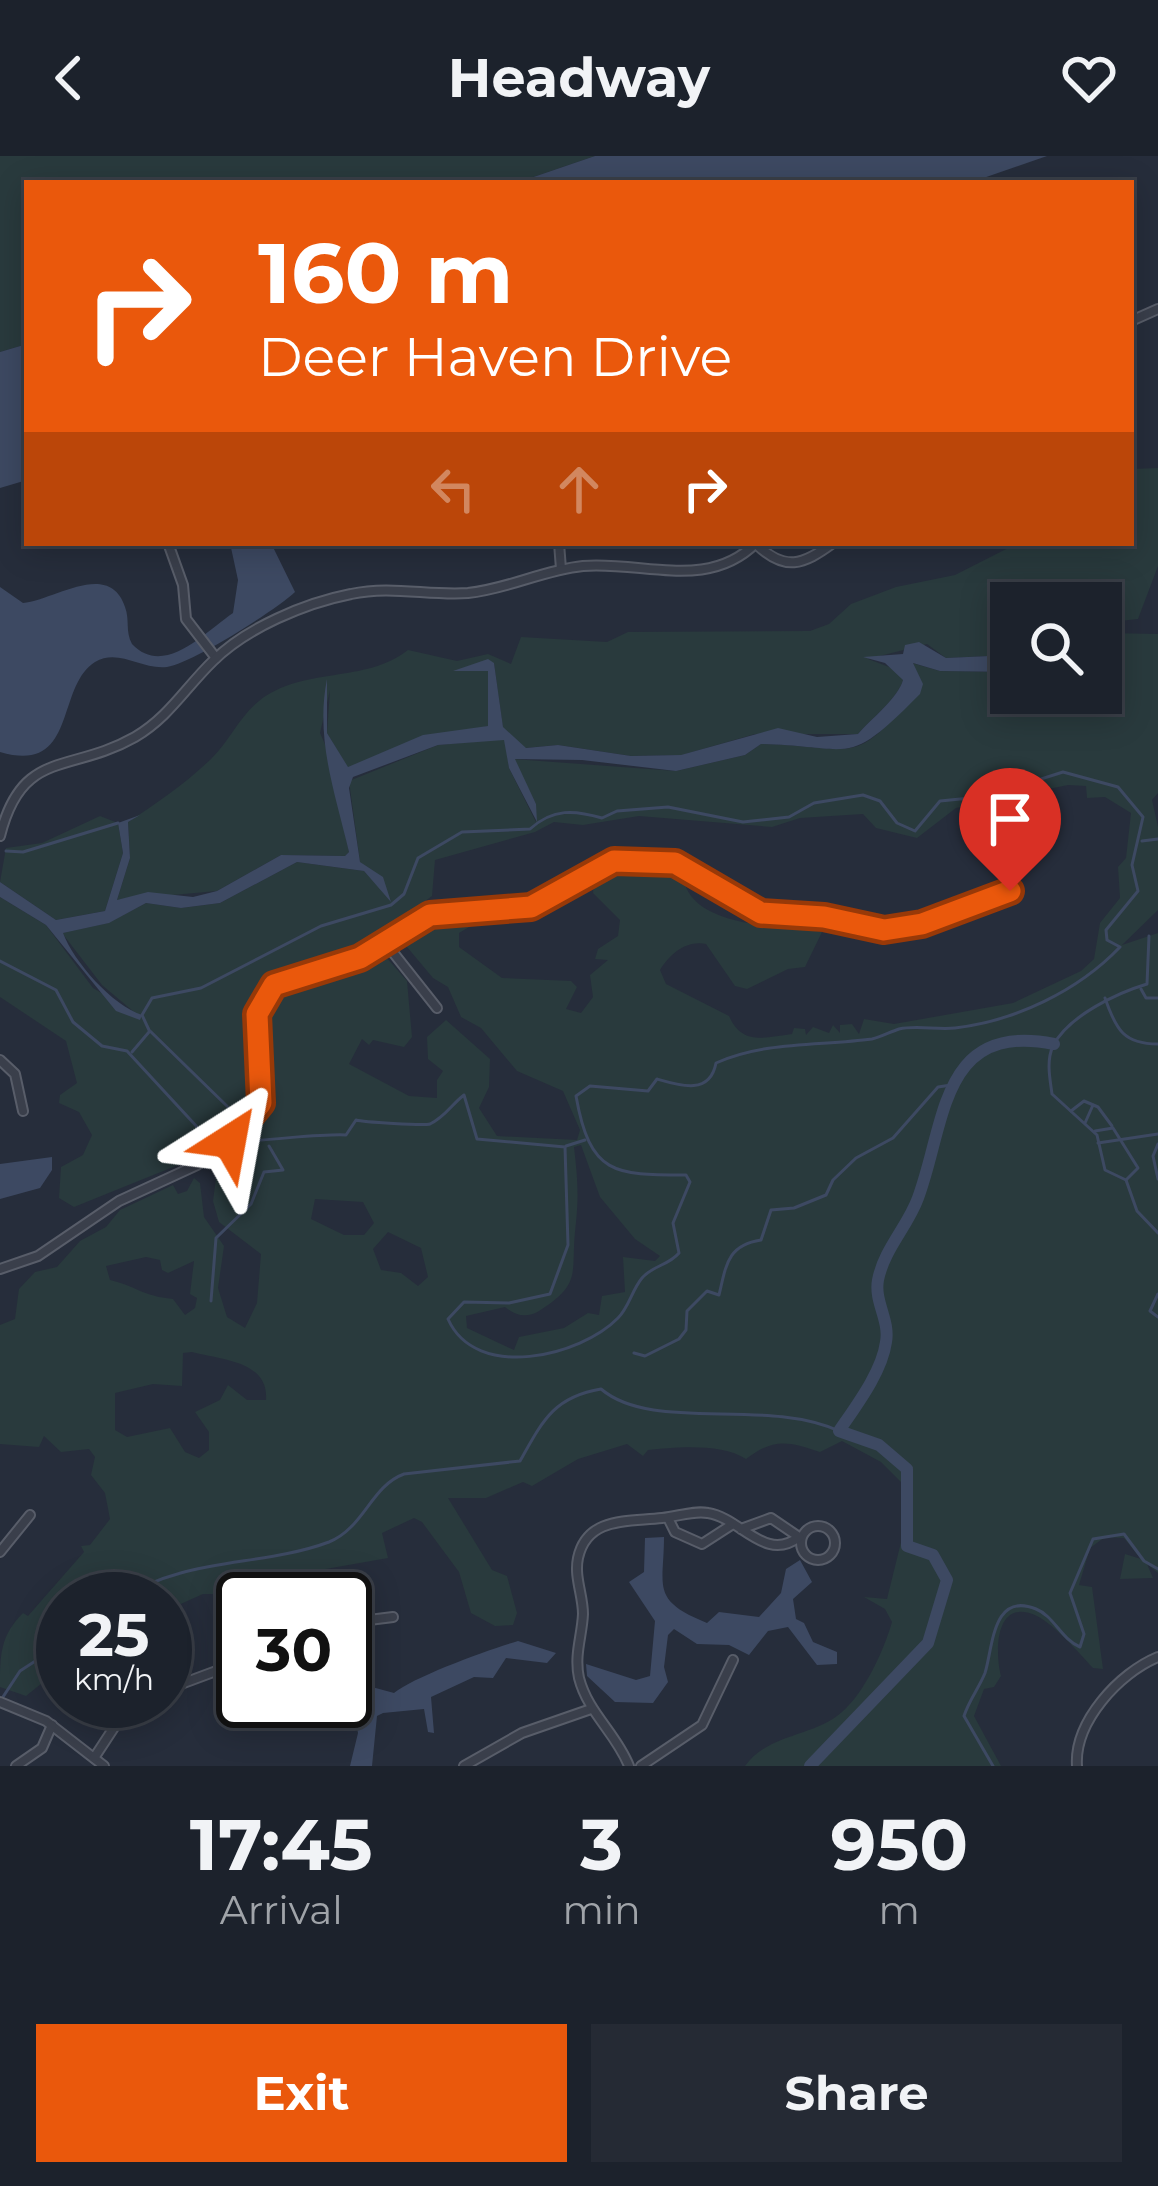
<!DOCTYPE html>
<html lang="en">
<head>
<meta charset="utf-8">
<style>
	:root { --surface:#1c222c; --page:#252a34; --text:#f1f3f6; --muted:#a0a4a9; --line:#3a3f48; --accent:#ea580c }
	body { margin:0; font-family:Montserrat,sans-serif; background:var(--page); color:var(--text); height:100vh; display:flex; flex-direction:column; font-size:45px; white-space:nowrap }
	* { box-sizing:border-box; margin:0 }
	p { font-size:39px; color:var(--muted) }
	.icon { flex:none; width:66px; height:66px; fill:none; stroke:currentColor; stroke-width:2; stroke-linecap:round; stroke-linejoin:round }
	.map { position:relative; height:1610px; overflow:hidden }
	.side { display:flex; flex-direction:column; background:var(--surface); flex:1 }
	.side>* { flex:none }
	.top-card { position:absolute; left:24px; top:24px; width:1110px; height:366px; border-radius:0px; box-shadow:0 6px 30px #0003,0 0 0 3px var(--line); background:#ea580c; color:#fff; overflow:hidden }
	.controls { position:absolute; left:990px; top:426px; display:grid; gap:24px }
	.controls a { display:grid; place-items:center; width:132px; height:132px; border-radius:0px; background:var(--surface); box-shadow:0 6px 30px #0003,0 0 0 3px var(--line); font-size:60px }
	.speed { position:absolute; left:36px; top:1416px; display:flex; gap:24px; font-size:60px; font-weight:700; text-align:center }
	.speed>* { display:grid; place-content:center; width:156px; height:156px; border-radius:50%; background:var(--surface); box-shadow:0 6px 30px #0003,0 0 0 3px var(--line); line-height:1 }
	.speed small { font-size:30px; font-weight:400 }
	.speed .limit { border:6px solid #111; border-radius:18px; background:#fff; color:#111 }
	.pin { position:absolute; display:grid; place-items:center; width:102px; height:102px; color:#fff; margin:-123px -51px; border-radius:50% 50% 50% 0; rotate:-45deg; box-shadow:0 0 12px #0007 }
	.pin .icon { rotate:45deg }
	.me { position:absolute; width:132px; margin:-66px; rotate:34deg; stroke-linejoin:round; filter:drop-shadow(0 0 9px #0008) }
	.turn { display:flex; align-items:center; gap:42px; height:252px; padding:0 36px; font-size:54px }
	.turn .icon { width:156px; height:156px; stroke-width:2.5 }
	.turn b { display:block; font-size:84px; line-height:102px }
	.lanes { display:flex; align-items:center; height:114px; padding:0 36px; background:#0003; justify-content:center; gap:60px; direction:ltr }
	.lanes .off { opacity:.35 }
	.eta { display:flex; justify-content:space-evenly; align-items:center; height:204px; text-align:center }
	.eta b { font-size:72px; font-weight:700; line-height:84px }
	.button { display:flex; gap:24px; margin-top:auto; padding:24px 36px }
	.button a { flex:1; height:138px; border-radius:0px; background:var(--accent); color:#fff; font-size:48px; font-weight:700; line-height:138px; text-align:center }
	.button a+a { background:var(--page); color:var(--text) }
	header { display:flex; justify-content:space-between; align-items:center; height:156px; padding:0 36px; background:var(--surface); font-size:54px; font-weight:700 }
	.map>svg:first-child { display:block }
	.green { fill:#293a3d; fill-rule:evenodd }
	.water { fill:#3d4962 }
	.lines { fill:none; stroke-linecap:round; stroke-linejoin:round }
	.stream { stroke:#3d4962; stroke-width:3 }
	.river { stroke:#3d4962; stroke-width:12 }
	.minor-casing { stroke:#585d69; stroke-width:12 }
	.minor { stroke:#3a3f4b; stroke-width:8 }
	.route-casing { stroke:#983908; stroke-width:30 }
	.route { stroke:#ea580c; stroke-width:21 }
</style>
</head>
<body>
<header><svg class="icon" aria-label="back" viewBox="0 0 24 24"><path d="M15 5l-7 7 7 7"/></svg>Headway<svg class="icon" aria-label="heart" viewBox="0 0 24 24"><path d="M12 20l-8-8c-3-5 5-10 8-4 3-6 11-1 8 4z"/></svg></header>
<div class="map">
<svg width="1158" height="1610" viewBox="0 0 1158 1610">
	<rect width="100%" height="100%" fill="#262d3b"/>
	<g class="green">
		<path d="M0,0H595L516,27H27V188L0,196Z"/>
		<path d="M1158,312V410L1138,463L1101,467V447H1011V499L946,502L927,488L868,503L897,514L903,524C898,542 872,562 858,578H755L682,599L631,600L558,589L525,592L503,572L494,507L459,514L488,515V570L348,612L327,577L330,534L320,577L331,602L349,696L345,700L281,699L217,735L117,744L130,702L128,666C157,647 186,627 211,603C229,586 239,561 259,545C303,510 365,528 408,494L457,505L488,498L511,508L521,481L607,486L628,476L810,475L829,468L851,448L896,431L955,419L1018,387H1131V313Z"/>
		<path d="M1106,477L1158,478V637L1152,644L1158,671V754L1122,789L1158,777V1417L1147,1408L1153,1422L1120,1423L1125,1398L1141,1403L1124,1382L1105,1381L1090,1392L1079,1429L1092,1431L1103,1513L1093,1512C1078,1496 1056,1470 1037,1460C994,1440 995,1497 1001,1520L994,1531L984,1533L974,1560L1001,1610H745C769,1577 814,1581 842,1556C865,1536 884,1494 892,1466L885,1453L864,1441L887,1443L905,1370L903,1328L881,1306L842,1285L820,1296C787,1285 774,1282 746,1303C722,1287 676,1291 648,1294L643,1300L627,1288L578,1303L532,1330L523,1326L486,1342H448L492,1414L507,1420L517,1457L513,1469L495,1470L471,1457L459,1416L422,1366L414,1362L382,1377L388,1402L303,1417L259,1443H248L247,1429L233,1438H203L165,1455V1443H63V1510L26,1540L0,1531C0,1499 0,1480 23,1457L28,1460L84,1396L81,1390L90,1389L110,1363L105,1337L91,1319L95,1301L89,1293L61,1296L44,1280L39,1291L0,1288V1169L15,1163L19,1133L35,1116L57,1111L80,1085L106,1071L120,1054L173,1029L178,1038L187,1035L194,1022L200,1027L204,1061L224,1090L218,1132L227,1161L245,1172L257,1147L261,1098L219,1066L213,1045L218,1007L234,990L226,980L183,1007L74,1051L59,1042L61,1011L83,999L92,979L79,956L59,947L60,939L77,927L66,885L0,841V741L46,769L93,832L134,856L102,829L62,777L108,767L146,747L181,752L220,747L297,706L364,715L392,745L360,706L349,625L438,589L505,583L509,612L536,666V648L513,603L676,615L745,599L761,588C859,590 853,616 922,527L912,507L940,515L1011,516V537H1101V481ZM1068,629L1086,630L1087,642L1105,641L1131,657L1126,702L1118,711L1120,742L1100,767L1094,803L1081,815L1013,847L894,868L864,863L859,878L852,868L840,869V877L833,869L829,877L813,871L806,879L805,873L794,872L792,878C763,882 742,889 729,860L666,828L660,814C670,798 686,784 706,788L735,830L747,833L788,813L805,811L822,776C780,769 687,773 683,718C648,706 626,715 594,729L593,737L620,764L618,780L598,793L595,803L608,804L590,819L593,841L581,857L566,853L577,831L571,825L502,822L459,791V777L474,768C451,756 423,772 402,785L433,822L448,831L461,861L481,872L517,915L563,935L580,974L577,984L497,980L479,952L489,931L490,903L446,864L427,881L428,903L443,915L437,924V942L409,940L349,908L362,883L369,889L373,884L404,891L412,881L407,825L386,801L277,839C251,879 288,926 252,978L239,983L233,974L254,942L247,858L253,838L277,819L357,795L432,740L435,704L535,676L554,666L583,669L639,660L772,671L800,662L863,658L876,672L917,682L956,652ZM581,989L600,1041L635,1083L660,1100L655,1105L623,1101L625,1136L602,1140L599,1159L588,1157L564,1172L519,1181L514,1194L467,1172L466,1160L505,1151C515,1159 526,1163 539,1155C582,1128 571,1117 575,1076C579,1042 578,1026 574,991ZM315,1043L363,1046L374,1067L364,1079H344L311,1063ZM388,1076L421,1092L428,1121L418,1130L401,1117L381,1114L373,1093ZM146,1101L160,1104L162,1114L168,1117L194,1105L190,1138L197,1142L195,1152L185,1159L173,1143C142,1140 136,1130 110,1124L106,1110ZM192,1196C222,1204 269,1205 266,1244H247L228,1229L220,1244L195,1256L209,1276V1294L199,1302L185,1296L170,1272L127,1281L115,1274V1237L153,1228L182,1230L183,1197Z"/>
		<path d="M100,660L118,667L123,697L105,755L56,764L0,726L6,692L42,687Z"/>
	</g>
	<g class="water">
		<path d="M595,0H1047L969,27H516Z"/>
		<path d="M27,188V324L0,332V196Z"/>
		<path d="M230,387H271L295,436C276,454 191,508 167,511C141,514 119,492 95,506C55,531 78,619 0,596V431L23,447C53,445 109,403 125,451C130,464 125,475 132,488C164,522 205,476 233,457L238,424Z"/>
		<path d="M919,486L946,502L1011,499V516L940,515L913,507L923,528L920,538C845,614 855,590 761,588L745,599L676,615L582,604L515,603L536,648L537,666L509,612L504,584L438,589L353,621L349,632L360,706L383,721L391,746L364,715L297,706L220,747L181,752L146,747L109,767L63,777C74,806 112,849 142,859L140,864L116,855L46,769L0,741V726L56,764L105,755L123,697L118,667L140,659L128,666L130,702L117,744L148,736L193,741L217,735L281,699L345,700L349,696C335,636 315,583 327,523V577L348,611L423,579L488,570V515H453L488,503L494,507L503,571L526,592L558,589L631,600L681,599L778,572L817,581L858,578C872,562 898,542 903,524L885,507L863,501L903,498L905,489Z"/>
		<path d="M52,1001V1014L40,1032L0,1043V1008Z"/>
		<path d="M664,1381C664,1431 650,1444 707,1467L719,1456L759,1461L781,1437L786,1413L800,1404L812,1426L793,1443L796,1463L804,1467L813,1486L837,1496V1508L817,1509L788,1471L768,1475L749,1499L729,1489L697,1488L674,1473L668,1479L664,1511L668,1526L653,1547L615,1546L587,1520L586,1508L636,1524L650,1520L655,1465L629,1426L644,1416L645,1382Z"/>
		<path d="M518,1485L556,1497L547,1507L506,1502L493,1522L474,1521L431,1541L434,1577L428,1576L424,1553L383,1557L377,1560L372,1610H350L358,1577L345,1509L361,1528L394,1537C413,1521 490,1493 518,1485Z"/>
	</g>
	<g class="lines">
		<g class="stream">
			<path d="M1063,616L1118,631L1143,661L1132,709L1138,735L1106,774L1107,784L1120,791C1078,835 1015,865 955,872C937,874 916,869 899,873C890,876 881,881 872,883C820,890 765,885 716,907C710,939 681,930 657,923L648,935L590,930L576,940C590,1019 614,1019 686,1019L690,1026L673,1067L679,1097C668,1110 653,1109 642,1122C632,1134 629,1151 618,1162C581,1200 476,1226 448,1163L464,1146L509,1147L550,1138L568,1089L565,991L477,983L464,939C452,948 445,961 430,968C424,970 363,966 356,964L346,979C330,978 248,984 238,988L229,974L235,964L230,953L149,874L142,859L152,842L201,832L321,770L391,749L404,738L418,702L462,676L530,673C553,652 575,654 602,662L617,655L668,651L743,666L789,661L814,647L863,639L880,645L897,667L915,675L940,645L1011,638L1013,632Z"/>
			<path d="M1142,685L1158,683"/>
			<path d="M6,695L23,696L118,667"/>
			<path d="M1149,780L1147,828C1117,837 1068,860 1053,890C1046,905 1050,923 1052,938L1097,979L1105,1014L1126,1024L1137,1055L1158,1077"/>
			<path d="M0,805L56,834L73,866L102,890L127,895L211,986"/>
			<path d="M1141,833L1146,842H1158"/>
			<path d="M1105,842C1116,874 1124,888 1158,888"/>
			<path d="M132,896L149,876"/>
			<path d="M1071,955L1084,945L1098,951L1112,970"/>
			<path d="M1085,967L1093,949"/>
			<path d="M1095,975L1113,972L1138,1012L1126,1024"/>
			<path d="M1098,987L1158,978"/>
			<path d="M1158,988L1153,1000L1158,1023"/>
			<path d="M566,990L585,984"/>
			<path d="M1158,1138L1150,1155L1158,1161"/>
			<path d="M211,1145L216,1082L251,1048L264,1016L283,1014L269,990"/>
			<path d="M634,1197L645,1200L679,1183L686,1174L687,1155L707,1135L719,1139C726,1110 727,1089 761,1084L771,1054L794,1052L826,1039L833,1024L856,1002L893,982L938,931L951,929"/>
			<path d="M122,1443C183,1401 262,1411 329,1386C364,1372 371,1330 404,1318L520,1305C542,1266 553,1241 601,1233C653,1277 765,1241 839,1275"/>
			<path d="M1,1544L20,1515L63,1487"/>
			<path d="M993,1610L964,1560C969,1544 979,1532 985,1517C993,1492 992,1435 1036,1453C1054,1460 1061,1483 1080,1491L1084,1478L1070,1437L1093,1383L1124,1378L1144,1405L1158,1413"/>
		</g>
		<path class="river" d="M810,1610L928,1487L947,1424L933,1399L907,1390V1313L879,1289L839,1275C856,1250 882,1216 886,1186C890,1164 874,1146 878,1124C884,1093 908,1070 918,1042C946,967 940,865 1054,888"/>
		<g class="minor-casing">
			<g id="minor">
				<path d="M1131,165L1158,153"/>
				<path d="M168,387L183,429L186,463L216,502"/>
				<path d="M559,387L561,413"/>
				<path d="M756,388C785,416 803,409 833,387"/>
				<path d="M0,680C22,592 70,618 135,581C169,561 186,531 213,505C246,472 305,447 351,438C391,429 429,440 468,437C508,433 543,414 583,410C644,405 708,435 756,387"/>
				<path d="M384,785L437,852"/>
				<path d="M0,904L15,918L23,955"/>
				<path d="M0,1113L38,1100L119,1045L197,1009L223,991L251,966L261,947L257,858L267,835L284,824L360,802L430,759L531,751L593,713L638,702L686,711L761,757L824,761L884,774L922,768L983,742L1017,734"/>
				<path d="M668,1362L675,1376L702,1388L733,1368"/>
				<circle cx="818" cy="1387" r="17"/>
				<path d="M0,1396L30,1359"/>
				<path d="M345,1467L393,1461"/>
				<path d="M165,1534L243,1505"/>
				<path d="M0,1546L46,1565L104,1610"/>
				<path d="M94,1602L115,1570L144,1545"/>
				<path d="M16,1610L42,1592L52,1569"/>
				<path d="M464,1610L522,1577L591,1553"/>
				<path d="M629,1610C616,1577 588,1557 579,1522C574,1499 582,1480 583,1458C583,1439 574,1421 578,1402C587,1360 629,1366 662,1362C677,1361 693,1354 708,1357C741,1362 765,1407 799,1381L771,1362L741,1373"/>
				<path d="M641,1610L702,1569L733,1504"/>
				<path d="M1077,1610C1074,1566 1119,1517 1158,1501"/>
			</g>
		</g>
		<use href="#minor" class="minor"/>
	</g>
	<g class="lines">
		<g class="route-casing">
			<path id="route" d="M230,985L261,947L257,858L274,829L360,802L430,759L531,751L614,705L675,707L761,757L824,761L884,774L922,768L1010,735"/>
		</g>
		<use href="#route" class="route"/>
	</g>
</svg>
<div class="controls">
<a><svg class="icon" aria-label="search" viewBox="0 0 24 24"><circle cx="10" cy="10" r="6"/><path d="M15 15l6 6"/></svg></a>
</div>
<div class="speed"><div>25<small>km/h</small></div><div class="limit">30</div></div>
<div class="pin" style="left:1010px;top:735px;background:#d93025"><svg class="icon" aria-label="arrive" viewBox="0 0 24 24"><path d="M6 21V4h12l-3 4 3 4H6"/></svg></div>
<svg class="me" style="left:230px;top:985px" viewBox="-20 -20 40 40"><path d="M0-17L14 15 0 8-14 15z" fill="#ea580c" stroke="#fff" stroke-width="4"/></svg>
<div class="top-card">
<div class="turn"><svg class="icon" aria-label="right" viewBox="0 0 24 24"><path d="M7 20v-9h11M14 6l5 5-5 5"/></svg><div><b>160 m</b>Deer Haven Drive</div></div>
<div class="lanes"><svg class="icon off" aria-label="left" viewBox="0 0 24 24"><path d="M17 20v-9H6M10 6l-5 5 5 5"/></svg><svg class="icon off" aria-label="ahead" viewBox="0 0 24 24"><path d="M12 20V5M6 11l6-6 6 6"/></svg><svg class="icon" aria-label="right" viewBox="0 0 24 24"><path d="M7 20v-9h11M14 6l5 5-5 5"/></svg></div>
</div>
</div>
<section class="side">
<div class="eta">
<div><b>17:45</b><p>Arrival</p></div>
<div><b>3</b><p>min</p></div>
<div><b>950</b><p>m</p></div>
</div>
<div class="button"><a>Exit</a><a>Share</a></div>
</section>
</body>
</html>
